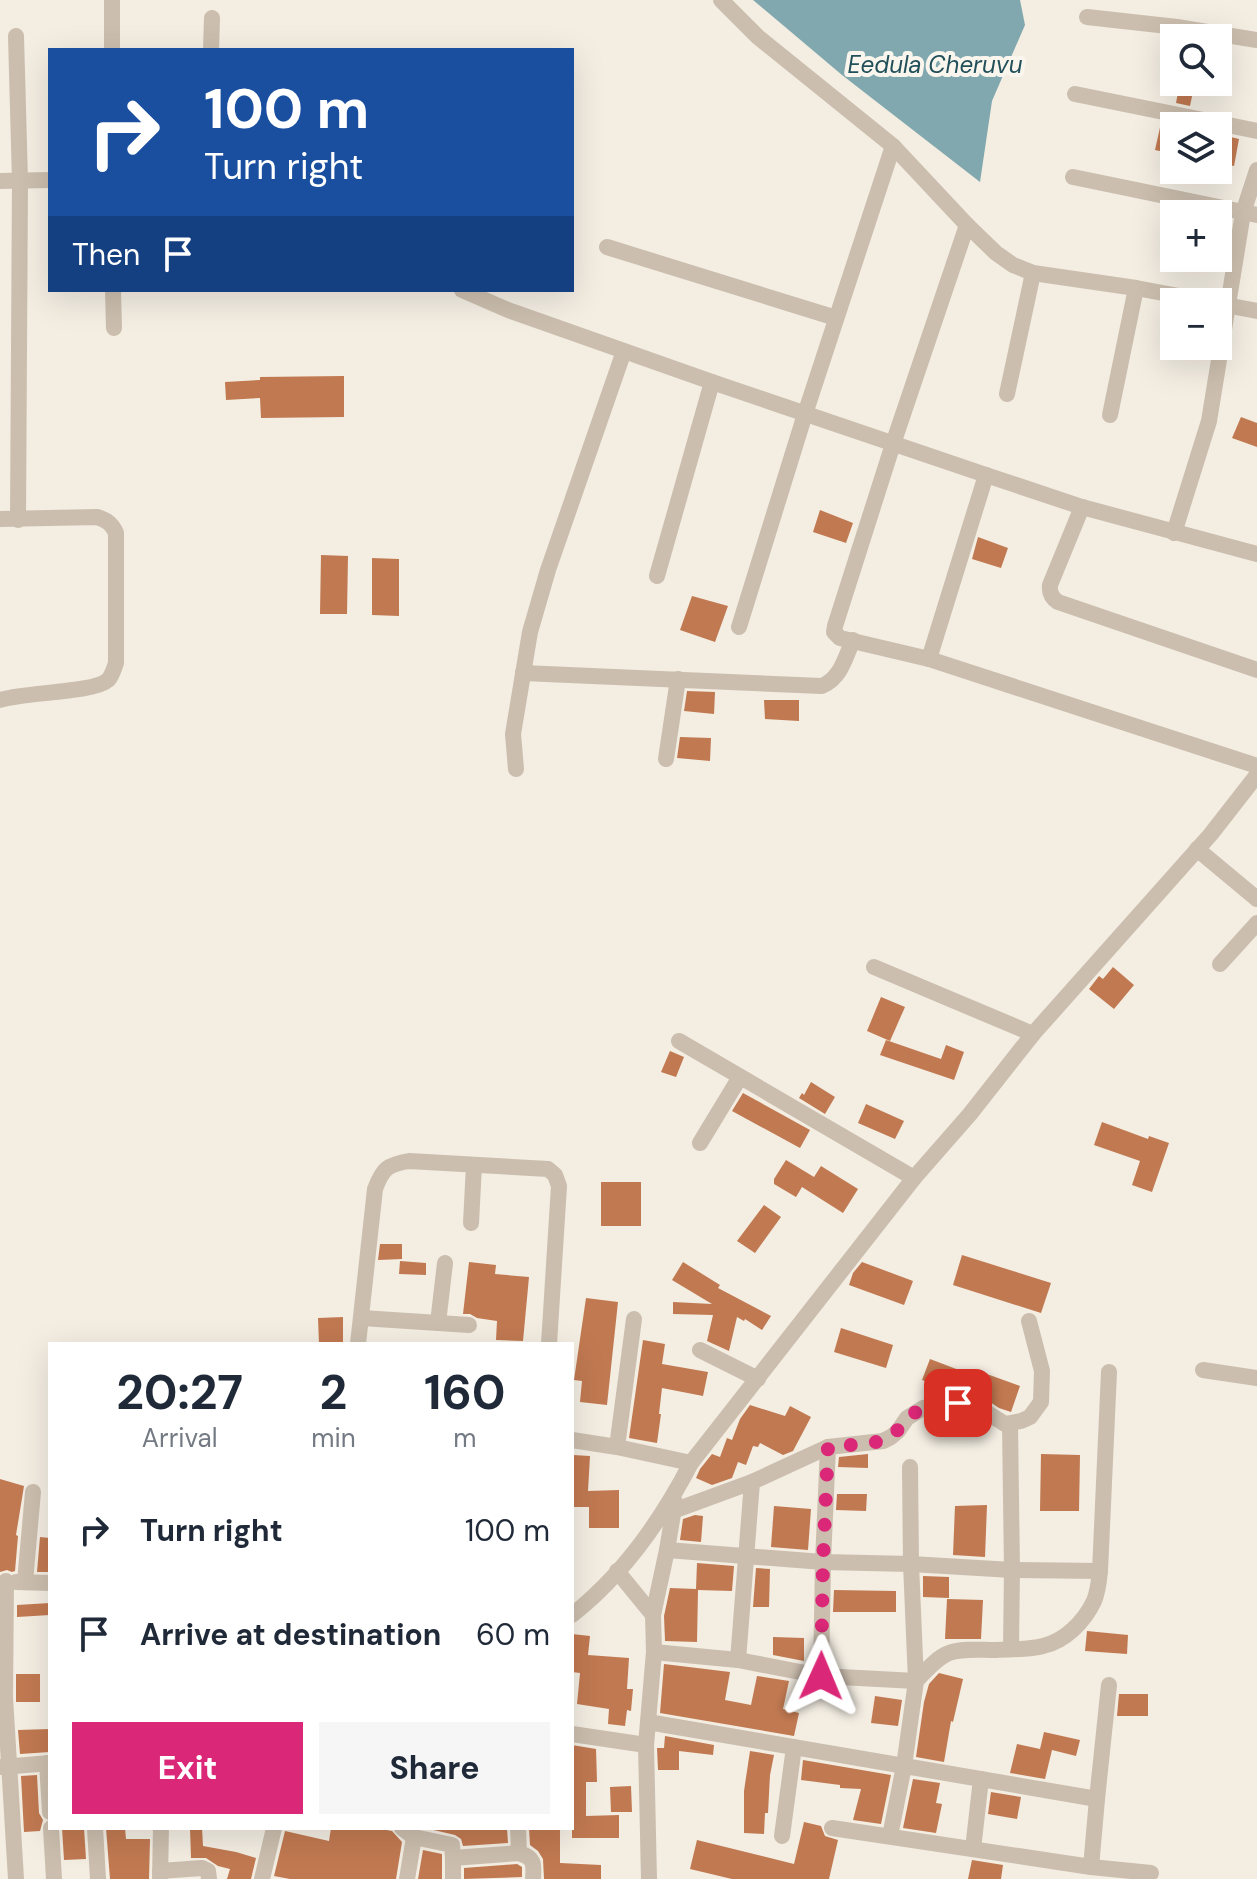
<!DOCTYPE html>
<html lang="en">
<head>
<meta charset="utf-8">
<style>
	:root { --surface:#fff; --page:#f6f6f7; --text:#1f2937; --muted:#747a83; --accent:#db2777 }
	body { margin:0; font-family:"DM Sans",sans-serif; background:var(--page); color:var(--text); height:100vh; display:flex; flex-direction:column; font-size:30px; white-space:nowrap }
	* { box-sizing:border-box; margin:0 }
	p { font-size:26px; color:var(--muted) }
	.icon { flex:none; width:44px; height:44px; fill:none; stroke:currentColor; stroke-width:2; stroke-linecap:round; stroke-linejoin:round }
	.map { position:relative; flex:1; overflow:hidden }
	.details { position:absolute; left:48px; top:1342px; width:526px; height:488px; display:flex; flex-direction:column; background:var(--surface); border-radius:0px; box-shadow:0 8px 32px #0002 }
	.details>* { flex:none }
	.guide { position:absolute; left:48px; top:48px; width:526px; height:244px; border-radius:0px; box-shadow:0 8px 32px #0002; background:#1a4fa0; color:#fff; overflow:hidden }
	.controls { position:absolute; left:1160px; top:24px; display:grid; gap:16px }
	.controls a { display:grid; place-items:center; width:72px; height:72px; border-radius:0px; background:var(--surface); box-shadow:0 8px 32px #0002; font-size:40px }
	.pin { position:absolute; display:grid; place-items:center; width:68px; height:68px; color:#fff; margin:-34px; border-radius:16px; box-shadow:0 4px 12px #0006 }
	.me { position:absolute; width:88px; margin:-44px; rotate:1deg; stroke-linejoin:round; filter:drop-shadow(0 0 6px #0008) }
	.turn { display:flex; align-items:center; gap:28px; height:168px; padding:0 24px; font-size:36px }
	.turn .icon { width:104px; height:104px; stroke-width:2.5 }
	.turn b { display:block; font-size:56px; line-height:68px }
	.then { display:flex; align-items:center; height:76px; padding:0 24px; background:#0003; gap:16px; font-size:30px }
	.eta { display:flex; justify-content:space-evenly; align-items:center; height:136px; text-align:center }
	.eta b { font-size:48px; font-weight:700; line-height:56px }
	.primary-button { display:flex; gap:16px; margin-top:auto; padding:16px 24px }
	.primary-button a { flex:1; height:92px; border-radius:0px; background:var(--accent); color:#fff; font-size:32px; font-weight:700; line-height:92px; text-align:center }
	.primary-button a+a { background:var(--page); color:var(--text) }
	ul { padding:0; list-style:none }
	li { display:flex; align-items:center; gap:24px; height:104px; padding:0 24px }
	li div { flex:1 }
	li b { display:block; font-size:30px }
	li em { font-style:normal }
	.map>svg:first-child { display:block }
	.water { fill:#82a8af }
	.building { fill:#c17951 }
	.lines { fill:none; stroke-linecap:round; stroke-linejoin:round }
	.minor { stroke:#cbbeae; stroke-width:16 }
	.route { stroke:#db2777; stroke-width:14; stroke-dasharray:0 25.2 }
	.labels { text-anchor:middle; stroke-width:8; stroke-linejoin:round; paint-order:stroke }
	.water-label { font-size:24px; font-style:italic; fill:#22505a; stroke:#faf6ee }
</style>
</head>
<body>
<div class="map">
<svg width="1257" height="1879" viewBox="0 0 1257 1879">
	<rect width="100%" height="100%" fill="#f3ede2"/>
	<path class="water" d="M753,0H1020L1025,25L992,101L980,182L842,75Z"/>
	<g class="building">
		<path d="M1180,82H1195L1190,106L1176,103Z"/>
		<path d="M1161,123L1177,126H1174V154L1155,150Z"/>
		<path d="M1218,134L1239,139L1234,166L1218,163Z"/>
		<path d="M344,376V417L261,418L260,398L226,400L225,382L260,380V377Z"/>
		<path d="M1241,417L1257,423V447L1232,438Z"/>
		<path d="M820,510L853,523L846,543L813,532Z"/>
		<path d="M978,537L1008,548L1001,568L972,559Z"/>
		<path d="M321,555L348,556L347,614H320Z"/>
		<path d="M372,558L399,559V616L372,615Z"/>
		<path d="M692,596L728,606L715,642L680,630Z"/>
		<path d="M687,691L715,692L714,714L684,711Z"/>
		<path d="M764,700H799V721L765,719Z"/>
		<path d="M680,737L711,738L710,761L677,758Z"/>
		<path d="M1113,967L1134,985L1114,1009L1089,989L1099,976L1103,979Z"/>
		<path d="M881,997L905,1007L890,1041L867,1031Z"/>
		<path d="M886,1040L941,1059L946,1045L964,1052L954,1080L880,1055Z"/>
		<path d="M670,1051L684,1057L676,1077L661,1072Z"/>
		<path d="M811,1082L835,1097L825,1114L799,1098L802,1093L804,1095Z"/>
		<path d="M743,1093L810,1130L800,1148L732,1111Z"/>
		<path d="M866,1104L904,1121L895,1139L858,1123Z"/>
		<path d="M1102,1122L1148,1139L1149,1136L1169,1143L1152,1192L1132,1185L1140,1161L1094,1145Z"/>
		<path d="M786,1160L814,1177L821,1166L858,1189L843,1213L802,1187L796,1197L774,1184V1179Z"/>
		<rect x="601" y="1182" width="40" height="44"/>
		<path d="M764,1205L781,1217L755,1253L737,1241Z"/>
		<path d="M380,1244H402V1259L378,1260Z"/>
		<path d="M962,1255L1051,1283L1041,1313L953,1285Z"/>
		<path d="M400,1261L426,1263V1275L399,1274Z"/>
		<path d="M469,1262L496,1265L495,1274L529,1277L523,1341L496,1340L497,1321L477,1318L470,1314H463Z"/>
		<path d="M683,1262L720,1285L718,1288L771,1316L762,1330L745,1319L744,1321L737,1317L729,1351L707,1341L713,1315L673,1314V1302L712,1304L672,1280Z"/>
		<path d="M862,1262L913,1281L904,1305L849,1285L853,1273Z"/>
		<path d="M586,1298L618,1302L607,1405L580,1402L582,1381L574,1380Z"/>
		<path d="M343,1317V1344H319L318,1318Z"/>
		<path d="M841,1328L893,1345L886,1368L834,1352Z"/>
		<path d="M643,1340L665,1344L662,1364L708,1372L703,1396L662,1388L659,1414H661L657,1443L629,1438Z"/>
		<path d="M930,1359L972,1375L973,1369L1020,1386L1011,1412L999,1408L978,1394L956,1393L922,1380Z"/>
		<path d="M750,1405L785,1416L790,1406L811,1417L793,1451L783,1455L760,1443L758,1447L753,1446L746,1465L738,1462L732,1478L712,1485L696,1478L700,1469L712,1454L720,1457L727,1438L732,1440L740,1419Z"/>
		<path d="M868,1454V1468L838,1467L839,1457Z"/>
		<path d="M1041,1454L1080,1455L1079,1511H1040Z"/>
		<path d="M573,1455L590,1456L588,1491L619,1490V1528H589V1507H572Z"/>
		<path d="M0,1479L24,1486L16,1535L18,1536L15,1571L12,1572L7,1570L0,1572Z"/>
		<path d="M837,1494H867L866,1511L836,1510Z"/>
		<path d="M987,1505L985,1557L953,1555L955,1506Z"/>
		<path d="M774,1506L811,1509L808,1550L771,1547Z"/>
		<path d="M695,1515L703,1516L701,1542L680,1540L683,1519Z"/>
		<path d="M40,1537L50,1538V1572H37Z"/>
		<path d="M697,1563L734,1566L732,1591L698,1590L697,1642L665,1641L664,1616L670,1588L696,1589Z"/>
		<path d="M756,1568L770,1569L769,1607H753Z"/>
		<path d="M923,1576L949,1577V1598L923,1597Z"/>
		<path d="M834,1590L896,1591V1612H833Z"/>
		<path d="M947,1599L983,1600L981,1639H945Z"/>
		<path d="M50,1603V1615L17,1617V1605Z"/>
		<path d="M1087,1631L1128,1635L1127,1654L1085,1651Z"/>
		<path d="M572,1634L590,1636L588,1655L629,1658L627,1689H633L631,1711L627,1710L625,1726L608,1724L609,1709L577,1704L580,1673L572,1672Z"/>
		<path d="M773,1637L804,1638V1661L773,1655Z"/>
		<path d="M664,1664L730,1672L725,1700L751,1705L757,1676L789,1681L783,1709L799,1713L794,1736L660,1713Z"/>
		<path d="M939,1673L963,1679L953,1722L951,1721L944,1762L916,1757L924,1702L929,1684Z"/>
		<rect x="16" y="1674" width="24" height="28"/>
		<path d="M1119,1694H1148V1716H1117Z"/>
		<path d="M875,1696L902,1700L898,1726L871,1723Z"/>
		<path d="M50,1729V1752L20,1754L18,1730Z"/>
		<path d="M1044,1732L1080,1740L1076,1756L1052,1750L1045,1779L1010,1773L1017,1744L1040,1749Z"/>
		<path d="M665,1736L714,1745L713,1755L679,1751V1770H658L657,1748H664Z"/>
		<path d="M572,1745L596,1749L597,1782H586V1816L619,1815V1838H572Z"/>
		<path d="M750,1751L774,1755L770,1775L768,1813H765L764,1834L744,1833V1791Z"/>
		<path d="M803,1760L891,1775L881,1824L853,1820L861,1789L840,1788V1785L801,1780Z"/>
		<path d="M37,1775L39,1813L43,1820L40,1831L24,1832L21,1776Z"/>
		<path d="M913,1779L940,1783L936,1803L942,1804L936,1833L903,1828Z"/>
		<path d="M631,1786L632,1812H611L610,1787Z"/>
		<path d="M991,1792L1021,1797L1017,1819L988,1814Z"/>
		<path d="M804,1822L821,1826L825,1836L838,1840L829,1879H732L690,1869L697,1840L794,1864Z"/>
		<path d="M62,1828H84L86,1859L64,1860Z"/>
		<path d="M106,1828H125L126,1839H150L149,1879H110Z"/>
		<path d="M190,1828H202L203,1846L236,1852L256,1858L251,1879H227L230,1869L218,1866L206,1858H191Z"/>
		<path d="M331,1828H376L392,1831L402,1842L396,1879H290L274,1876L285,1831L329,1841Z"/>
		<path d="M425,1828H507L508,1843L463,1846L461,1839L455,1835Z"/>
		<path d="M529,1828H560V1863L601,1865V1879H544L543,1859L538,1851L530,1845Z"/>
		<path d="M423,1850L442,1854V1879H418Z"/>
		<path d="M972,1860L1003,1865L1001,1879H968Z"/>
		<path d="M517,1864L522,1867V1877L464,1879V1868Z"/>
	</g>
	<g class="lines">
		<g class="minor">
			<path d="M112,0V50"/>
			<path d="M721,0L758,37L893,146L967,225L996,253L1013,265L1033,273L1136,288L1211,302"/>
			<path d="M1087,17L1177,27L1257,40"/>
			<path d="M16,36L20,181L18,520"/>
			<path d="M211,50L212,18"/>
			<path d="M1075,94L1257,131"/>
			<path d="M1073,177L1257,215"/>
			<path d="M0,181L50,180"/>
			<path d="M967,225L893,444L835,626L834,632L840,638L929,659L1257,766"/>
			<path d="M607,247L836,318"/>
			<path d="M113,290L114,328"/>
			<path d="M462,290L508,310L712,382L986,475L1082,507L1257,554"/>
			<path d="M1220,304L1257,311"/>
			<path d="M1007,394L1033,273"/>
			<path d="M1110,415L1136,288"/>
			<path d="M1082,507L1050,585C1049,593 1052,598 1058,602L1257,670"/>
			<path d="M0,519L97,517C107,520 112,524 116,533V663C114,669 112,676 108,680C94,693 24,692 0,700"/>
			<path d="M1174,533L1209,421L1243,213L1257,170"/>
			<path d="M657,576L712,382"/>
			<path d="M739,627L805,414L893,146"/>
			<path d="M929,659L986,475"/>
			<path d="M523,673L822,686C841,678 845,658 853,640"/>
			<path d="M666,759L678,679"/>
			<path d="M516,769L513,734L530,632L548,570L624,351"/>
			<path d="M1197,849L1257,899"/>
			<path d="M1220,964L1257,923"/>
			<path d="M874,967L1033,1034"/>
			<path d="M679,1041L914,1178"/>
			<path d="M700,1143L740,1077"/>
			<path d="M471,1223L474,1165"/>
			<path d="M362,1318L469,1325"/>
			<path d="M438,1323L445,1263"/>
			<path d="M358,1344L375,1189C383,1168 387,1165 409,1161L548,1169L555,1175L559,1186L549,1344"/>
			<path d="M700,1350L758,1379"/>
			<path d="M1203,1370L1257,1378"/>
			<path d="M1010,1424L1012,1570L1011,1649"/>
			<path d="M572,1440L617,1447L691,1463"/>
			<path d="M617,1447L634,1319"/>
			<path d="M673,1511L752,1482L828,1447L883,1441L891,1437L898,1431L907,1418L923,1408L940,1404H973L1005,1424L1021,1421L1030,1417L1041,1402L1042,1371L1029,1321"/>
			<path d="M667,1550L823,1562L911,1564L1012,1570L1100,1571"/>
			<path d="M617,1571L653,1615L654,1652L646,1745L649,1879"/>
			<path d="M6,1581L5,1697L16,1879"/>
			<path d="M16,1582L50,1583"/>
			<path d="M25,1582L33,1492"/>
			<path d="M572,1615C624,1574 661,1521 691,1463L914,1178L970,1114L1033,1034L1211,834L1257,775"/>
			<path d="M653,1615L667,1550L675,1502"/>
			<path d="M654,1652L738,1660L821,1676L916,1681C926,1671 936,1658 949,1653C963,1648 980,1650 993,1650C1009,1649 1028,1650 1043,1646C1065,1641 1084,1622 1094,1601C1098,1592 1099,1581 1100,1571L1109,1372"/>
			<path d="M738,1660L752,1482"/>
			<path d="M821,1676L823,1562L828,1447"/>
			<path d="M648,1722L1097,1799"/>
			<path d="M572,1734L646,1745"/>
			<path d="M47,1763L50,1812"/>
			<path d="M2,1767L50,1763"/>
			<path d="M51,1828L54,1879"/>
			<path d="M95,1828L98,1879"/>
			<path d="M402,1828L414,1837L452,1845L453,1858L519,1853"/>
			<path d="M518,1828L519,1853C535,1858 534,1864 533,1879"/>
			<path d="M832,1828L1091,1867L1151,1873"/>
			<path d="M782,1836L794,1747"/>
			<path d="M890,1836L904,1766L916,1681L911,1564L910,1467"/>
			<path d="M973,1849L981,1779"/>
			<path d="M453,1858V1879"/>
			<path d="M1091,1867L1097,1799L1109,1685"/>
			<path d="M160,1871L202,1868L208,1871L209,1879"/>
			<path d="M160,1879L161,1828"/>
			<path d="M262,1879L274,1828"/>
			<path d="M407,1879L414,1837"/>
		</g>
	</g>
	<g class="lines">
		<path class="route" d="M821,1676L823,1562L828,1447C847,1444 869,1446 886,1439C897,1435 900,1424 909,1417C923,1405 940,1404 958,1403"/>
	</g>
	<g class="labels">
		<g class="water-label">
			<text x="935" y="73">Eedula Cheruvu</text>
		</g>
	</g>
</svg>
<div class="controls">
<a><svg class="icon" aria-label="search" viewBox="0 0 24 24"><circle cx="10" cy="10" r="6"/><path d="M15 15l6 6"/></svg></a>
<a><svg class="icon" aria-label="layers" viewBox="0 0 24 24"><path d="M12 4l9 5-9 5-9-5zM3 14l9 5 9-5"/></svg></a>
<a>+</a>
<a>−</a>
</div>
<div class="pin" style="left:958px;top:1403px;background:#d93025"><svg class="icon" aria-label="arrive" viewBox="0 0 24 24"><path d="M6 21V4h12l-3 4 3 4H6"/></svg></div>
<svg class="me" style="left:821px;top:1676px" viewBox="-20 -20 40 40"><path d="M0-17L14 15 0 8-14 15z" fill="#db2777" stroke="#fff" stroke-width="4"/></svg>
<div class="guide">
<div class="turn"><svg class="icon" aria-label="right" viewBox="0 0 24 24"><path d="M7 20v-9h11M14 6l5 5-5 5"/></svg><div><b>100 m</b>Turn right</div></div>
<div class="then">Then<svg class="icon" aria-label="arrive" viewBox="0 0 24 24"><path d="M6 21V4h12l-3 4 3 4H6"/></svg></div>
</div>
<section class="details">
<div class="eta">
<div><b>20:27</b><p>Arrival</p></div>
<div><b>2</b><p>min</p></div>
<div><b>160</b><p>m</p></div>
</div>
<ul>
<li><svg class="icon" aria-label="right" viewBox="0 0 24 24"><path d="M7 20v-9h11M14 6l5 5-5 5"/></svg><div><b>Turn right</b></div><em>100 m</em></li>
<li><svg class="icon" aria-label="arrive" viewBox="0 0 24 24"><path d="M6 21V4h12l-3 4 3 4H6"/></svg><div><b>Arrive at destination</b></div><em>60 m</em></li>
</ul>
<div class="primary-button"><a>Exit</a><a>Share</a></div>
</section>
</div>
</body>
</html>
